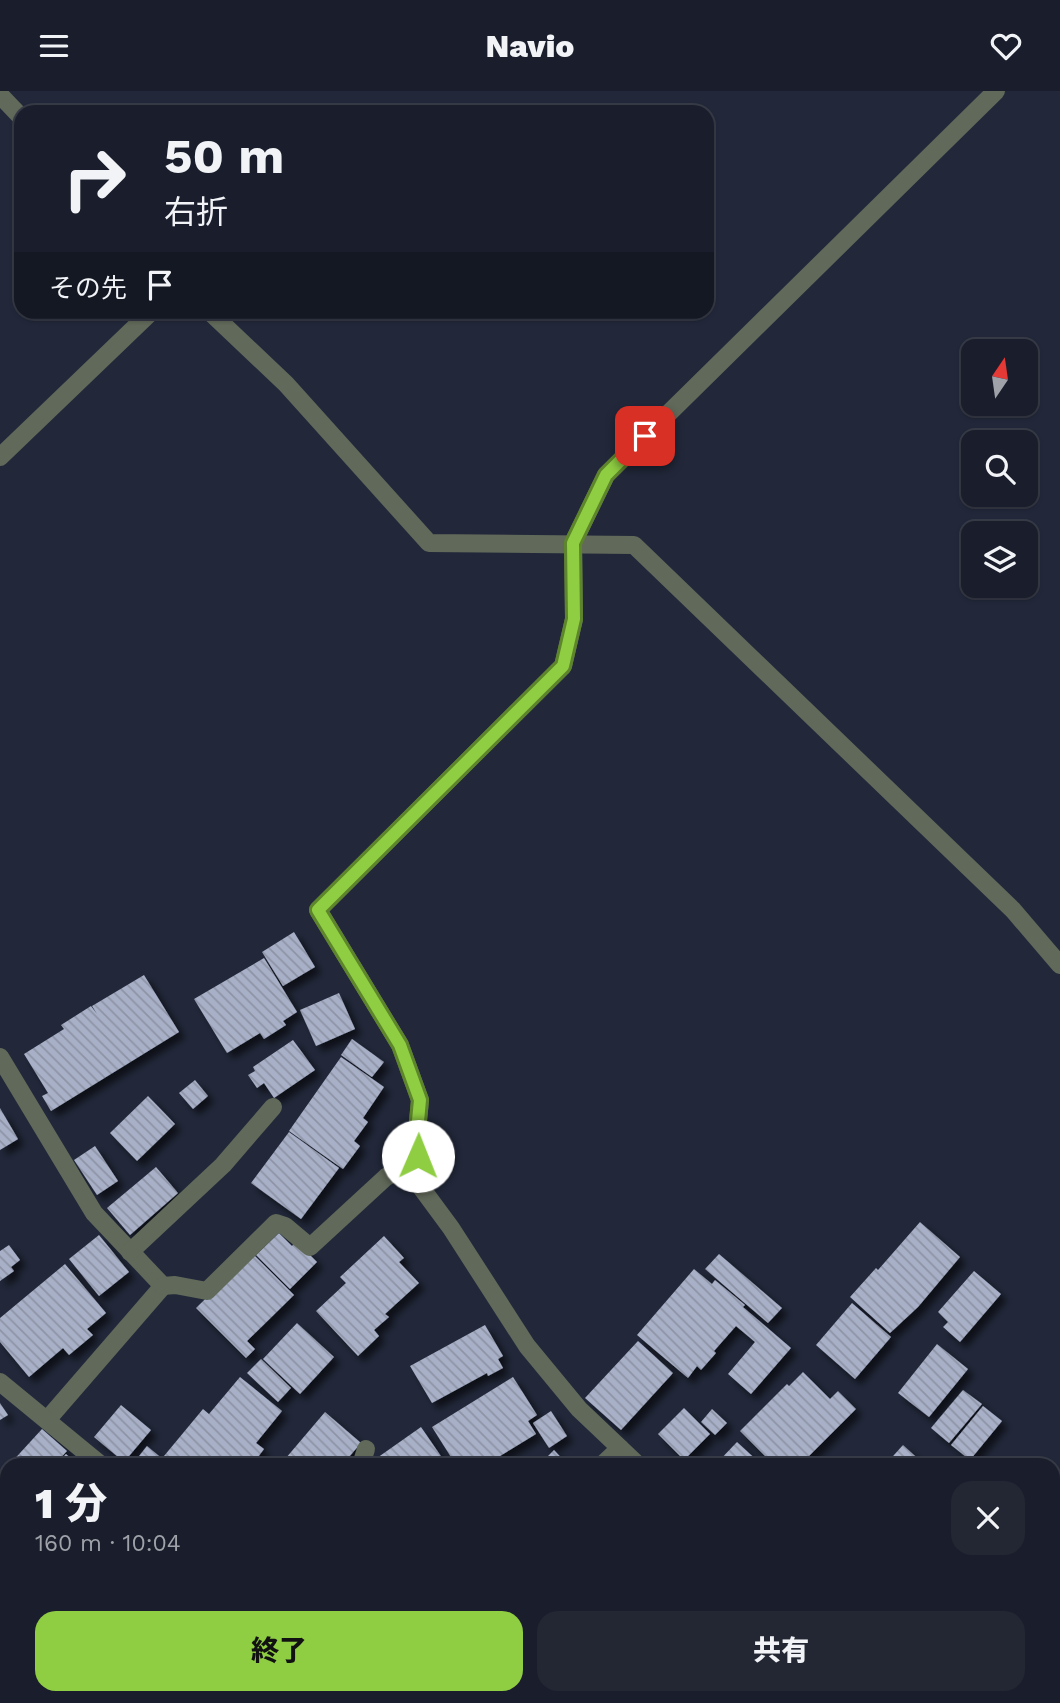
<!DOCTYPE html>
<html lang="ja">
<head>
<meta charset="utf-8">
<style>
	:root { --surface:#1a1e2c; --page:#232734; --text:#f1f3f6; --muted:#9fa2a9; --line:#383c48; --accent:#8fcd42 }
	body { margin:0; font-family:"Work Sans","Noto Sans JP",sans-serif; background:var(--page); color:var(--text); height:100vh; display:flex; flex-direction:column; font-size:26px; white-space:nowrap }
	* { box-sizing:border-box; margin:0 }
	p { font-size:23px; color:var(--muted) }
	.icon { flex:none; width:38px; height:38px; fill:none; stroke:currentColor; stroke-width:2; stroke-linecap:round; stroke-linejoin:round }
	.map { position:relative; flex:1; overflow:hidden }
	.sheet { position:absolute; left:0px; top:1367px; width:1060px; height:247px; display:flex; flex-direction:column; background:var(--surface); border-radius:21px 21px 0 0; box-shadow:0 2px 5px #0004,0 0 0 2px var(--line) }
	.sheet>* { flex:none }
	.banner { position:absolute; left:14px; top:14px; width:700px; height:214px; border-radius:21px; box-shadow:0 2px 5px #0004,0 0 0 2px var(--line); background:#1a1e2c; color:var(--text); overflow:hidden }
	.needle { width:46px; rotate:13deg }
	.buttons { position:absolute; left:961px; top:248px; display:grid; gap:14px }
	.buttons a { display:grid; place-items:center; width:77px; height:77px; border-radius:14px; background:var(--surface); box-shadow:0 2px 5px #0004,0 0 0 2px var(--line); font-size:35px }
	.pin { position:absolute; display:grid; place-items:center; width:60px; height:60px; color:#fff; margin:-30px; border-radius:14px; box-shadow:0 4px 10px #0006 }
	.me { position:absolute; width:77px; margin:-38px; rotate:1deg; stroke-linejoin:round; filter:drop-shadow(0 0 5px #0008) }
	.turn { display:flex; align-items:center; gap:24px; height:147px; padding:0 35px; font-size:32px }
	.turn .icon { width:91px; height:91px; stroke-width:2.5 }
	.turn b { display:block; font-size:49px; line-height:60px }
	.then { display:flex; align-items:center; height:66px; padding:0 35px; background:#0003; gap:14px; font-size:26px }
	.round { display:grid; place-items:center; flex:none; width:74px; height:74px; border-radius:21px; background:var(--page) }
	.headline { display:flex; align-items:center; justify-content:space-between; height:119px; padding:0 35px }
	h1 { font-size:42px; font-weight:800; line-height:52px }
	.cta { display:flex; gap:14px; margin-top:auto; padding:14px 35px }
	.cta a { flex:1; height:80px; border-radius:21px; background:var(--accent); color:#111; font-size:28px; font-weight:800; line-height:80px; text-align:center }
	.cta a+a { background:var(--page); color:var(--text) }
	header { display:flex; justify-content:space-between; align-items:center; height:91px; padding:0 35px; background:var(--surface); font-size:32px; font-weight:800 }
	.map>svg:first-child { display:block }
	.building { fill:url(#building-back-hatch); filter:url(#shadow) }
	.lines { fill:none; stroke-linecap:round; stroke-linejoin:round }
	.minor { stroke:#61695a; stroke-width:18 }
	.route-casing { stroke:#5d852b; stroke-width:18 }
	.route { stroke:#8fcd42; stroke-width:12 }
</style>
</head>
<body>
<header><svg class="icon" aria-label="menu" viewBox="0 0 24 24"><path d="M4 6h16M4 12h16M4 18h16"/></svg>Navio<svg class="icon" aria-label="heart" viewBox="0 0 24 24"><path d="M12 20l-8-8c-3-5 5-10 8-4 3-6 11-1 8 4z"/></svg></header>
<div class="map">
<svg width="1060" height="1612" viewBox="0 0 1060 1612">
	<defs>
		<pattern id="building-back-hatch" width="6" height="6" patternUnits="userSpaceOnUse" patternTransform="scale(1.75)"><rect width="6" height="6" fill="#a8b0c7"/><path d="M-1 5l2 2M0 0l6 6M5-1l2 2" fill="none" stroke="#8e94a6"/></pattern>
		<filter id="shadow"><feDropShadow dx="6" dy="6" stdDeviation="3.5" flood-color="#0009"/></filter>
	</defs>
	<rect width="100%" height="100%" fill="#22283a"/>
	<g class="building">
		<path d="M294,841L315,876L283,895L262,861Z"/>
		<path d="M264,867L297,921L283,930L286,934L264,948L260,942L227,962L194,908Z"/>
		<path d="M144,884L179,941L51,1020L42,1005L48,1002L24,963L64,938L61,934L91,915L97,923L92,915Z"/>
		<path d="M339,902L355,938L316,955L300,919Z"/>
		<path d="M352,948L384,971L372,986L341,964Z"/>
		<path d="M293,949L315,979L274,1007L264,992L257,997L248,984L255,980L253,976Z"/>
		<path d="M341,966L384,996L363,1027L368,1031L354,1050L360,1055L343,1078L289,1040Z"/>
		<path d="M195,989L208,1005L193,1018L179,1002Z"/>
		<path d="M148,1005L175,1033L137,1070L110,1042Z"/>
		<path d="M0,1017L18,1048L0,1059Z"/>
		<path d="M289,1041L339,1077L301,1128L251,1092Z"/>
		<path d="M95,1055L118,1090L97,1104L74,1069Z"/>
		<path d="M156,1076L178,1102L130,1144L107,1117Z"/>
		<path d="M920,1131L960,1166L918,1216L890,1242L850,1206L876,1177L878,1179Z"/>
		<path d="M279,1142L292,1155L296,1150L317,1171L290,1198L256,1164Z"/>
		<path d="M99,1144L129,1181L99,1205L69,1168Z"/>
		<path d="M384,1145L404,1167L399,1171L419,1192L385,1223L389,1226L374,1239L379,1245L358,1265L316,1220L346,1192L340,1186Z"/>
		<path d="M9,1154L20,1169L11,1176L14,1180L0,1190V1160Z"/>
		<path d="M252,1162L294,1204L247,1250L255,1258L246,1267L196,1217Z"/>
		<path d="M719,1163L782,1217L768,1232L705,1178Z"/>
		<path d="M65,1173L106,1222L87,1238L93,1244L69,1264L63,1257L29,1286L0,1251V1227Z"/>
		<path d="M694,1178L712,1193L715,1189L745,1214L743,1216L791,1257L751,1303L728,1283L755,1251L736,1235L714,1260L716,1262L701,1279L697,1275L688,1287L637,1244Z"/>
		<path d="M974,1180L1001,1203L960,1251L943,1236L948,1231L938,1221Z"/>
		<path d="M852,1212L891,1246L855,1288L816,1254Z"/>
		<path d="M297,1232L334,1266L300,1303L263,1268Z"/>
		<path d="M485,1234L503,1265L498,1268L503,1277L488,1285L487,1282L432,1312L410,1275Z"/>
		<path d="M638,1250L673,1282L621,1339L585,1307Z"/>
		<path d="M937,1253L968,1278L929,1326L898,1302Z"/>
		<path d="M261,1268L291,1297L278,1311L247,1282Z"/>
		<path d="M803,1281L830,1308L838,1300L856,1318L800,1374H774L740,1340L787,1293L789,1295Z"/>
		<path d="M240,1286L282,1320L256,1352L264,1358L252,1374H175L164,1365L203,1318L209,1323Z"/>
		<path d="M513,1286L537,1324L528,1330L536,1343L500,1365L504,1374H456L432,1336Z"/>
		<path d="M963,1299L982,1313L949,1352L931,1337Z"/>
		<path d="M0,1312L8,1324L0,1329Z"/>
		<path d="M121,1314L151,1339L124,1371L94,1346Z"/>
		<path d="M983,1315L1002,1330L970,1369L951,1354Z"/>
		<path d="M684,1317L710,1343L684,1369L658,1343Z"/>
		<path d="M712,1318L727,1332L715,1344L701,1331Z"/>
		<path d="M551,1320L567,1345L549,1357L533,1332Z"/>
		<path d="M325,1321L361,1352L342,1374H280Z"/>
		<path d="M421,1336L447,1374H367Z"/>
		<path d="M42,1338L67,1360L54,1374H9Z"/>
		<path d="M737,1351L762,1374H715Z"/>
		<path d="M903,1354L925,1374H885Z"/>
		<path d="M147,1355L170,1374H132Z"/>
		<path d="M554,1359L568,1374H539Z"/>
		<path d="M66,1363L78,1374H56Z"/>
		<path d="M7,1376V1426L5,1427L0,1422V1384Z"/>
		<path d="M1054,1457L1060,1464V1492L1054,1498Z"/>
		<path d="M0,1493L7,1501V1543L3,1546L0,1543Z"/>
		<path d="M1060,1514V1612H1039L1032,1606H1054V1521Z"/>
		<path d="M7,1556V1606L4,1608L0,1603V1563Z"/>
		<path d="M79,1606H146L150,1612H72Z"/>
		<path d="M153,1606H193L186,1612H157Z"/>
		<path d="M217,1606H230L234,1612H210Z"/>
		<path d="M235,1606H304L295,1612H239Z"/>
		<path d="M349,1606H380L383,1612H340Z"/>
		<path d="M387,1606H468L461,1612H392Z"/>
		<path d="M500,1606H521L525,1612H504Z"/>
		<path d="M618,1606H651L645,1612H624Z"/>
		<path d="M703,1606H755L751,1612H699Z"/>
		<path d="M756,1606H782L790,1612H752Z"/>
		<path d="M833,1606H888L893,1612H837Z"/>
		<path d="M939,1606H956L951,1612H945Z"/>
		<path d="M1023,1606H1030L1037,1612H1018Z"/>
	</g>
	<g class="lines">
		<g class="minor">
			<path d="M0,4L21,26"/>
			<path d="M209,220L286,293L429,452L634,454L1013,819L1060,874"/>
			<path d="M0,366L152,220"/>
			<path d="M0,966L94,1122L163,1195L47,1329"/>
			<path d="M130,1161L223,1074L273,1016"/>
			<path d="M163,1195L175,1194L207,1200L276,1132L285,1135L310,1156L386,1086L397,1080L419,1079"/>
			<path d="M0,1291L101,1374"/>
			<path d="M361,1374L366,1358"/>
			<path d="M602,1374L620,1357"/>
			<path d="M638,1374L579,1318L527,1255L451,1137L420,1095L416,1051L420,1009L400,954L318,819L563,575L574,528L573,452L606,384L996,0"/>
			<path d="M323,1606L326,1612"/>
			<path d="M609,1606L615,1612"/>
			<path d="M813,1606L815,1612"/>
			<path d="M204,1612L211,1606"/>
		</g>
	</g>
	<g class="lines">
		<g class="route-casing">
			<path id="route" d="M418,1065L416,1051L420,1009L400,954L318,819L563,575L574,528L573,452L606,384L645,345"/>
		</g>
		<use href="#route" class="route"/>
	</g>
</svg>
<div class="buttons">
<a><svg class="needle" viewBox="-14 -14 28 28"><path d="M0-13l5 13h-10z" fill="#e53935"/><path d="M0 13l5-13h-10z" fill="#9fa2a9"/></svg></a>
<a><svg class="icon" aria-label="search" viewBox="0 0 24 24"><circle cx="10" cy="10" r="6"/><path d="M15 15l6 6"/></svg></a>
<a><svg class="icon" aria-label="layers" viewBox="0 0 24 24"><path d="M12 4l9 5-9 5-9-5zM3 14l9 5 9-5"/></svg></a>
</div>
<div class="pin" style="left:645px;top:345px;background:#d93025"><svg class="icon" aria-label="arrive" viewBox="0 0 24 24"><path d="M6 21V4h12l-3 4 3 4H6"/></svg></div>
<svg class="me" style="left:418px;top:1065px" viewBox="-20 -20 40 40"><circle r="19" fill="#fff"/><path d="M0-13L10 11 0 6-10 11z" fill="#8fcd42"/></svg>
<div class="banner">
<div class="turn"><svg class="icon" aria-label="right" viewBox="0 0 24 24"><path d="M7 20v-9h11M14 6l5 5-5 5"/></svg><div><b>50 m</b>右折</div></div>
<div class="then">その先<svg class="icon" aria-label="arrive" viewBox="0 0 24 24"><path d="M6 21V4h12l-3 4 3 4H6"/></svg></div>
</div>
<section class="sheet">
<div class="headline"><div><h1>1 分</h1><p>160 m · 10:04</p></div><a class="round"><svg class="icon" aria-label="close" viewBox="0 0 24 24"><path d="M6 6l12 12M18 6L6 18"/></svg></a></div>
<div class="cta"><a>終了</a><a>共有</a></div>
</section>
</div>
</body>
</html>
